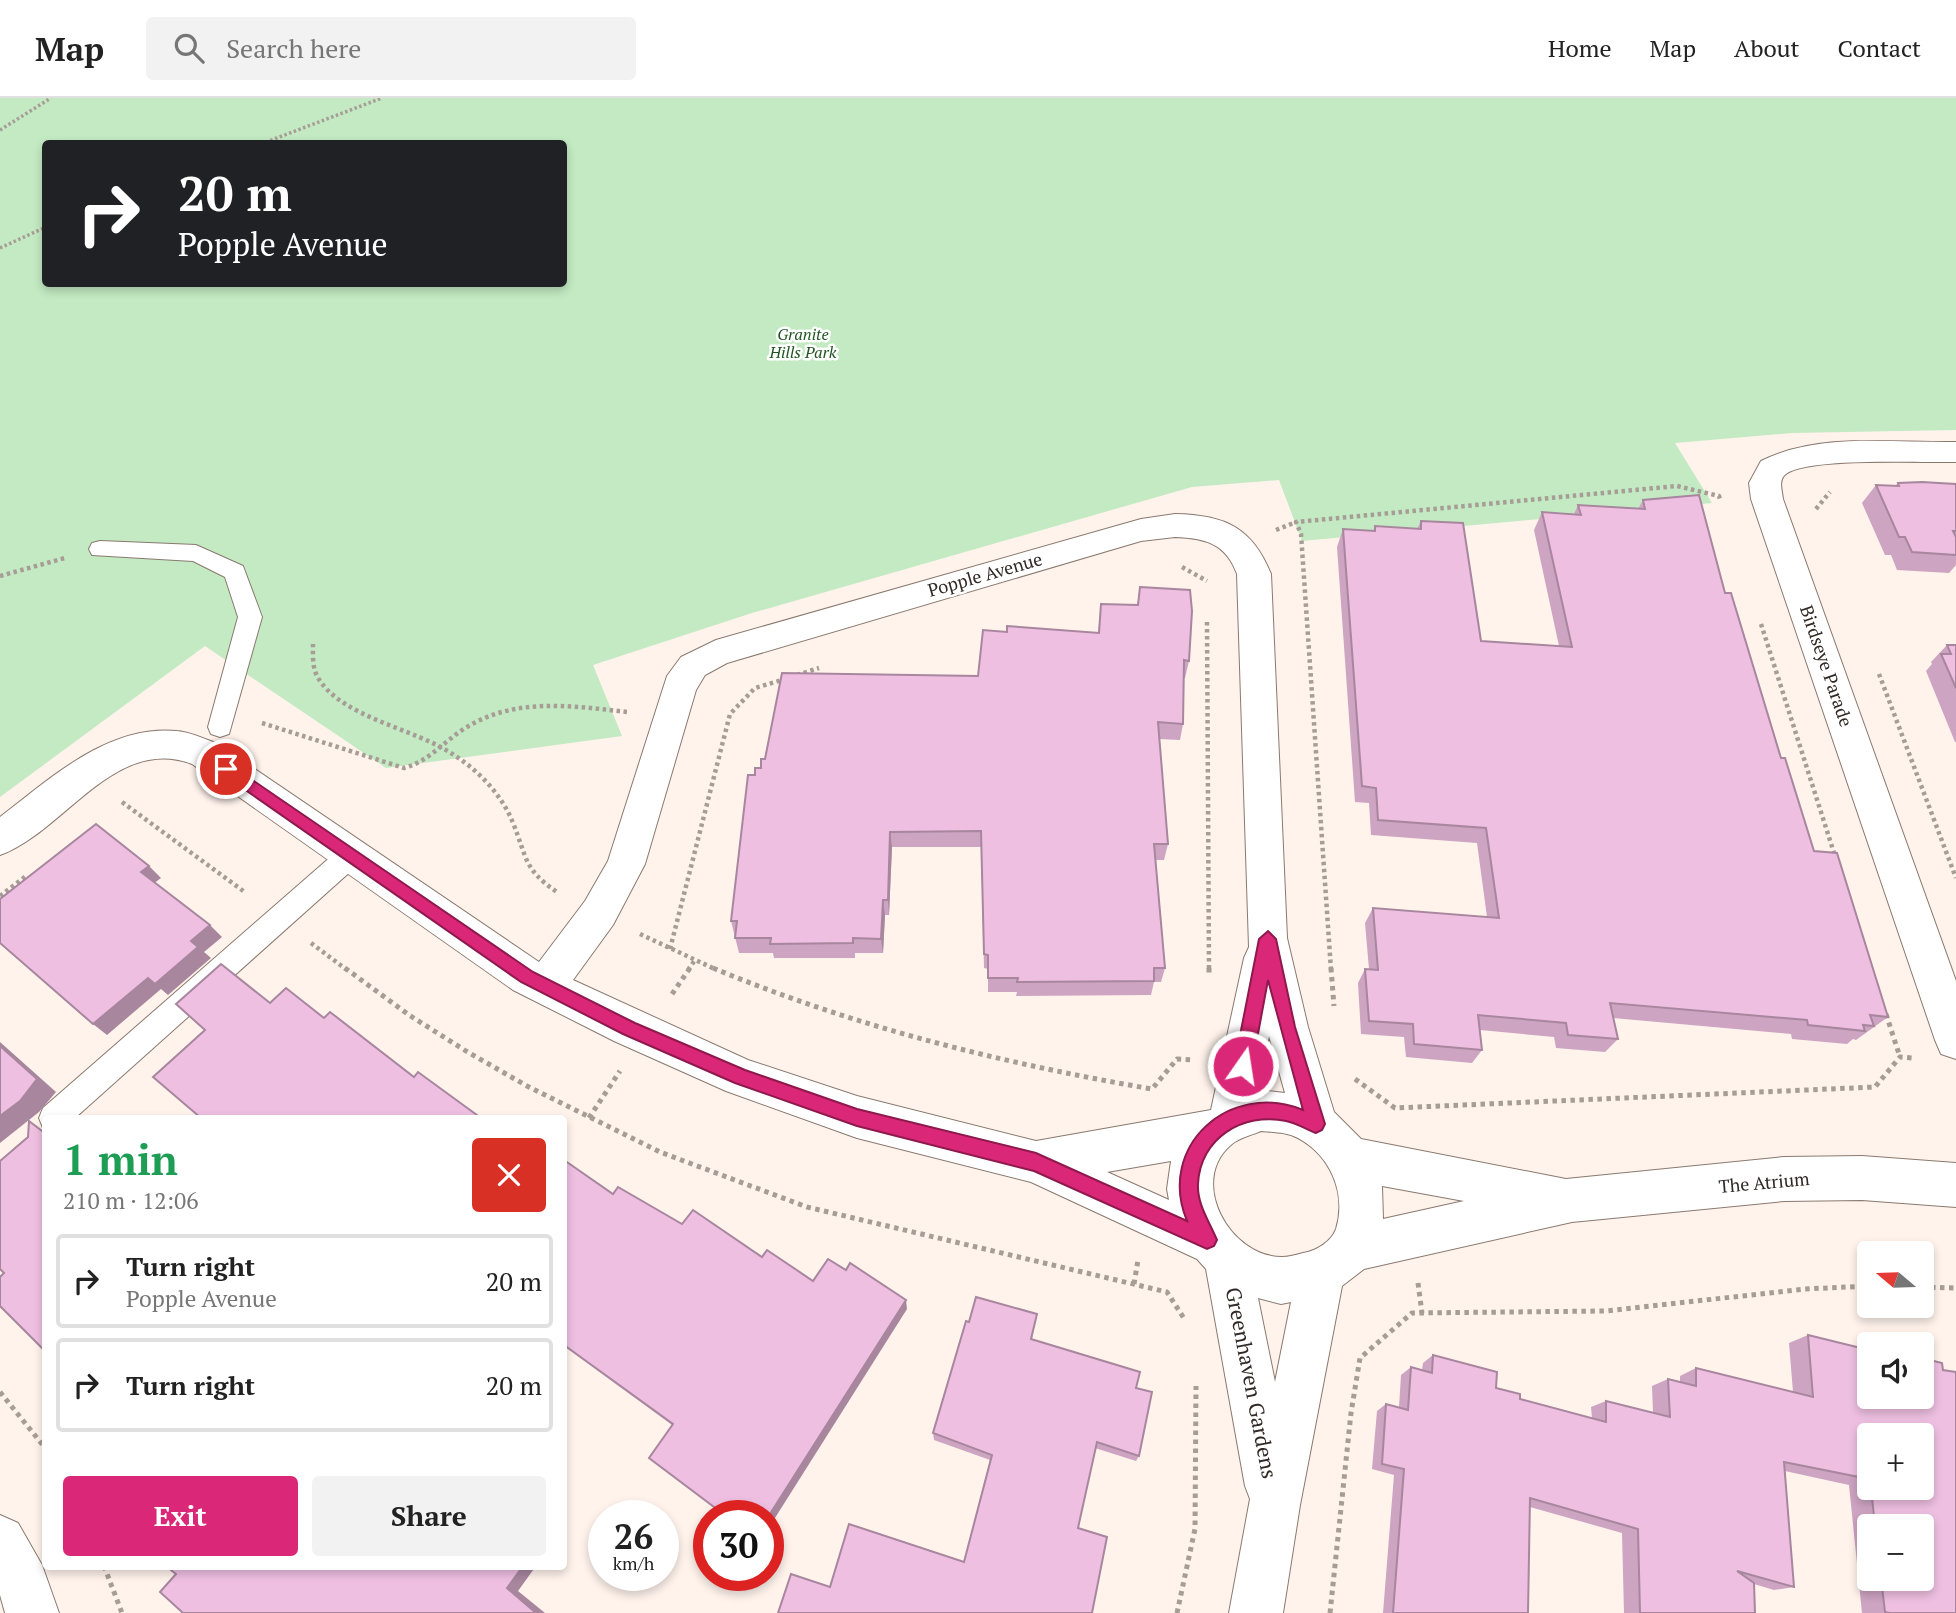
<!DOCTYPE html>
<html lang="en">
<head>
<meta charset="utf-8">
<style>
	:root { --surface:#fff; --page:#f2f2f2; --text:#222; --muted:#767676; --line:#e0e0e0; --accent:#db2777 }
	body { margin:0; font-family:"PT Serif",serif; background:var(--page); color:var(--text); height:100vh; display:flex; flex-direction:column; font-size:26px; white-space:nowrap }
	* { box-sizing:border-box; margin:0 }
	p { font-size:23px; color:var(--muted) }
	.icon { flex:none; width:38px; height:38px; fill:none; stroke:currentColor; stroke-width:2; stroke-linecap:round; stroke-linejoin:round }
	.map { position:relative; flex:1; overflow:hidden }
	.drawer { position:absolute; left:42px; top:1017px; width:525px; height:455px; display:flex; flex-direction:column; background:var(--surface); border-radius:7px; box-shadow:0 4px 10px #0003 }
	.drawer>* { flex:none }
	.guide { position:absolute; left:42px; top:42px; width:525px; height:147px; border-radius:7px; box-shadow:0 4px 10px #0003; background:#202124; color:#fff; overflow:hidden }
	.needle { width:46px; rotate:289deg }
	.tools { position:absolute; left:1857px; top:1143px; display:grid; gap:14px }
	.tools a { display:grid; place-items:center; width:77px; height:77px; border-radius:7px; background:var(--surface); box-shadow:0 4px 10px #0003; font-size:35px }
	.speed { position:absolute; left:588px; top:1402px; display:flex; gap:14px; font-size:35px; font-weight:700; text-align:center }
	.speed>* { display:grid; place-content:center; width:91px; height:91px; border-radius:50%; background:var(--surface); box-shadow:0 4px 10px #0003; line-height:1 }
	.speed small { font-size:18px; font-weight:400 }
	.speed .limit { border:10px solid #d22; background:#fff; color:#111 }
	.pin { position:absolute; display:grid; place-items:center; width:60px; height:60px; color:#fff; margin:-30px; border:4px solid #fff; border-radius:50%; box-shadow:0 2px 7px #0007 }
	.me { position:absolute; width:77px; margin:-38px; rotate:13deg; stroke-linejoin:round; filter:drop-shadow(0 0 5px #0008) }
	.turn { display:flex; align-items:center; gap:24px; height:147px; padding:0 21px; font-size:32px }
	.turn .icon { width:91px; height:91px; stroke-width:2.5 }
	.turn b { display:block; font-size:49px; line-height:60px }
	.round { display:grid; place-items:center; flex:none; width:74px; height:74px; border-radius:7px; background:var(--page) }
	.summary { display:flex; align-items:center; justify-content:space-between; height:119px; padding:0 21px }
	h1 { font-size:42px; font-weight:600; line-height:52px; color:#1e9e55 }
	.button { display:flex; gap:14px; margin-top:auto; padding:14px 21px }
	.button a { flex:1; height:80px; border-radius:7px; background:var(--accent); color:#fff; font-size:28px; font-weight:600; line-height:80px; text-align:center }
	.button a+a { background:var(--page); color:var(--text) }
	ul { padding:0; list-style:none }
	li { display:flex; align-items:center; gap:21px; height:94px; margin:0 14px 10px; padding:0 7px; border:4px solid var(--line); border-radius:7px }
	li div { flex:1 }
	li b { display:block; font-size:26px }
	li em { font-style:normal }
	header { display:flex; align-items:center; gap:42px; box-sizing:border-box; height:98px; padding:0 35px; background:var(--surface); border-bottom:2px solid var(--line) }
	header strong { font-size:33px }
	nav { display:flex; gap:38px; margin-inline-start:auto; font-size:24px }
	.search { width:490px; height:63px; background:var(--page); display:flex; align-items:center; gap:18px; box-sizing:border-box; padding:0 24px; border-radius:7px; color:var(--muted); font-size:26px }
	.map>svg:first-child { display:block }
	.green { fill:#c3eac2; fill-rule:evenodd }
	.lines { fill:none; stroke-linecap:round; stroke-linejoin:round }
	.lane-casing { stroke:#8a796f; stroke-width:2 }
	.street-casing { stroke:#8a796f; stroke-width:2 }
	.path-far2 { stroke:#a79d97; stroke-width:3.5; stroke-dasharray:2.5 2.5; stroke-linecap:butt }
	.path-far1 { stroke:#a79d97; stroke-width:4.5; stroke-dasharray:3.5 3.5; stroke-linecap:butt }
	.path { stroke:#a79d97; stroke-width:5; stroke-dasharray:4.5 4.5; stroke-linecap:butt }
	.lane { fill:#fff; fill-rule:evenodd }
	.street { fill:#fff; fill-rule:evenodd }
	.wall { fill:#cda4c2; fill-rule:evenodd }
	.shaded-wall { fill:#a7869e }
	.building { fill:#eebfe1; stroke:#a7869e; stroke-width:2 }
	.route { fill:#db2777; stroke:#8e194d; stroke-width:2 }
	.labels { text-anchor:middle; stroke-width:5; stroke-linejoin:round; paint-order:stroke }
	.far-park-label { font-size:16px; font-style:italic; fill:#225723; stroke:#fff }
	.street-label { font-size:18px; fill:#302925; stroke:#fff }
	.near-street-label { font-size:21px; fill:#302925; stroke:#fff }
</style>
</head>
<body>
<header>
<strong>Map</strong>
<div class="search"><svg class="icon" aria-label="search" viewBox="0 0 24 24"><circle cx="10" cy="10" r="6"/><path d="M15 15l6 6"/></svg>Search here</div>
<nav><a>Home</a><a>Map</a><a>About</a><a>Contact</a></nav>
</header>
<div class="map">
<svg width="1956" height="1515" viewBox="0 0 1956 1515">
	<rect width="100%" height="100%" fill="#fff3ec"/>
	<path class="green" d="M0,0H1956V332L1792,335L1675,345L1712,405L1302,443L1279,382L1192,389L752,515L593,567L622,638L386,670L205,548L0,699ZM46,46H564V186H46Z"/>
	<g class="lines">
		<g class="lane-casing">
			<g id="lane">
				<path d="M100,443L196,447L243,468L262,519L229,636L220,639L211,636L208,629L238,519L225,479L193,463L92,457L89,451L92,445Z"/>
				<path d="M351,746L360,749L364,757L360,765L75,1020H46L43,1030L39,1020L43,1010L342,749Z"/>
			</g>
		</g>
		<g class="street-casing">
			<g id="street">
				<path d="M1956,344V364C1924,365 1808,359 1786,376C1778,382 1782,392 1783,401L1956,883V961L1941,956L1935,942L1751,401L1749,385L1761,363C1818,334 1893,345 1956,344Z"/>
				<path d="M1175,416C1225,417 1252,429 1271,476L1287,840L1308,929L1334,1014L1361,1041L1566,1081L1784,1059L1862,1058L1956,1065V1109L1862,1102L1784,1103L1572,1124L1364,1171L1342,1188L1300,1407L1283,1515H1229L1250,1401L1245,1388L1206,1171L1197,1161L1031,1084L857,1040L726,993L614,943L513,892L192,666C115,636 63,735 0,757V719C50,681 108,626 177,633C190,634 205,641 218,646L539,864L585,803L608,763L667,578L681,559L716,542L1141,421ZM1175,439C1206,440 1226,446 1237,476L1249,849L1244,860L1211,1012L1036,1043L857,998L748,962L573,882L613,827L645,766L696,592L705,577L727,565L1141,443ZM1269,938L1285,995L1258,992ZM1261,1033C1273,1034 1287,1034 1298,1040C1330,1057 1347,1095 1336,1131C1331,1144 1316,1153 1303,1155C1296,1157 1288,1159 1282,1159C1230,1159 1187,1083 1232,1046C1239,1040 1252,1037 1261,1033ZM1171,1063L1167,1091L1169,1102L1107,1074ZM1382,1088L1464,1103L1383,1121ZM1258,1200L1281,1206L1291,1204L1275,1284Z"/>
				<path d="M0,1417L18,1425L42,1467L59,1515H5L0,1497Z"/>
			</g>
		</g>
		<g class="path-far2">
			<path d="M0,32L51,0"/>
			<path d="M261,46L382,0"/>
			<path d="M0,150L46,129"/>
		</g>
		<g class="path-far1">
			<path d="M1816,411L1830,394"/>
			<path d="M1276,432L1296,424"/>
			<path d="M1182,469L1207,483"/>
			<path d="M0,478L65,460"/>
			<path d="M1207,524L1209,872"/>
			<path d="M1761,526L1835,758"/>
			<path d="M313,546C313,556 312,568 317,578C340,620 415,630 454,657C479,673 502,697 513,725C527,759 523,771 557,794"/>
			<path d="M1879,576L1956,780"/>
			<path d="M797,577L819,570"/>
			<path d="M262,625L404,670C430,663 445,642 467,629C516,599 573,608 627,614"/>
			<path d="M122,704L246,795"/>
			<path d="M0,798L26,778"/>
			<path d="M640,836L717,872"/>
			<path d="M311,845L347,872"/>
			<path d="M670,851L730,616L755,590L785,581"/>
			<path d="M688,872L695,862"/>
			<path d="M1331,872L1301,436L1296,424L1677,388L1719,398L1720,401"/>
		</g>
		<g class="path">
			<path d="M345,870L409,917L466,953L527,988L660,1054L807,1109L1167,1194L1185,1222"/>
			<path d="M713,870C855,929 1001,965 1152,991L1177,961L1193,962"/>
			<path d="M1209,870V879"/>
			<path d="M1331,870L1334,908"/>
			<path d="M672,896L690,870"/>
			<path d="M1886,916L1900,959"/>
			<path d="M1355,981L1395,1010L1875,989L1900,959L1913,960"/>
			<path d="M589,1020L620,973"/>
			<path d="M1418,1185L1422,1215"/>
			<path d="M1134,1186L1138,1162"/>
			<path d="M1922,1189L1956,1190"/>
			<path d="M0,1294L46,1351"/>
			<path d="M104,1468L122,1515"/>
			<path d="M1177,1515L1195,1431L1196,1288"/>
			<path d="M1330,1515L1351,1315L1360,1260L1412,1215L1606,1213L1805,1191L1869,1188"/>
		</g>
		<use href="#lane" class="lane"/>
		<use href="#street" class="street"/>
	</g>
	<g class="wall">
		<path d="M1898,385L1956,386V467L1949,475L1897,472L1891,457H1885L1862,405L1876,387L1895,388Z"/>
		<path d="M1643,402L1725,495L1781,660L1814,753L1888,919L1856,942L1853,941L1847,946L1792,941L1791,936L1613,920L1618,941L1605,954L1556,950L1554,939L1480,932L1482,952L1472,965L1406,959L1404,939L1361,936L1358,885L1365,871H1369L1365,825L1373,810L1487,819L1477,745L1371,737L1369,705L1355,704L1337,449L1343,431L1373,433L1375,428L1417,431L1421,423L1481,543L1559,548L1534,432L1542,414L1574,416L1578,407L1638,411Z"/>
		<path d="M1140,489L1189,563L1185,580H1184L1183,626L1180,642L1159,641L1168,746L1164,762H1155L1165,870L1161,884H1154L1151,897L1016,898L1017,894H988V871L984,870L981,749H892L889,817H885L883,855H855V860H774L773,855H739L731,823L755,677L761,670L765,661L978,578L1006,534L1098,535L1101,506L1137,507Z"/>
		<path d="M1947,547H1956V644H1955L1926,573L1932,566L1931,564Z"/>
		<path d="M564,1062L613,1096L682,1126L762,1159L813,1183L907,1211L672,1327L564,1248Z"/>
		<path d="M1037,1216L1032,1241L1136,1290L1139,1358L1136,1363L1095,1350L1078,1430L1092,1515L830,1489L964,1464L990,1362L934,1342L933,1335L969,1224Z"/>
		<path d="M1808,1237L1869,1252V1298H1922V1260L1942,1265L1943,1272L1956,1274V1515H1862L1849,1387L1785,1373L1794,1489L1774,1492L1754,1486L1755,1515H1624L1622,1435L1530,1409L1528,1515H1383L1394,1377L1372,1371L1377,1313L1386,1306L1399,1309L1401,1277L1411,1269L1422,1272L1423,1265L1433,1257L1497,1274L1496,1290L1520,1296V1301L1592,1320L1591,1309L1606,1303L1653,1315L1652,1288L1668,1281L1680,1284V1278L1696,1270L1793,1294L1789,1245ZM1869,1337H1922V1390H1869ZM1869,1428H1922V1480H1869Z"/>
	</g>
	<g class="shaded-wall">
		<path d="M890,734L892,749L889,817L888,802Z"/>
		<path d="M149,768L161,780L153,786L141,774Z"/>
		<path d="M883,802L885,817L883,855L881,841Z"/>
		<path d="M210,827L222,839L204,854L211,860L168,897L161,891L107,937L93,926Z"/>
		<path d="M0,944L56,994L39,1014L0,1045Z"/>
		<path d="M906,1202L907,1211L768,1431V1419Z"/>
		<path d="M523,1468H536L518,1493L545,1515H536L507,1490Z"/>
	</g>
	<g class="building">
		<path d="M1922,384L1956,386V433H1953L1956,439V457L1912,454L1905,439H1899L1876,387L1899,388L1898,385Z"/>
		<path d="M1699,397L1725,495H1731L1781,660H1785L1814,753L1837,755L1888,919L1870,917L1874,928L1863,927L1865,933L1808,927L1807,922L1610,905L1618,941L1568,937L1566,925L1478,917L1482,952L1414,946L1413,926L1369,923L1365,871L1378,872L1373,810L1499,820L1486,730L1378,722L1376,690L1362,688L1343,431L1375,433V428L1421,431V423L1463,425L1481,543L1572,549L1542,414L1581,417L1578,407L1645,411L1643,402Z"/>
		<path d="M1140,489L1190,492L1192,513L1189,563L1184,562L1183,626L1158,624L1168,746H1154L1165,870H1154V883L1017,884L1018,880H988V857L984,856L981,733L890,734L888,802H883L881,841L853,840V845L770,846L771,840H735L737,823H731L748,677H755V670H761V661H765L782,575L978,578L983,532L1007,534V528L1099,535L1101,506L1138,507Z"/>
		<path d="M1947,547H1956V590L1941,556H1951Z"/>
		<path d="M96,726L149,768L141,774L210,827L191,843L198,849L155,886L148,880L93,926L0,845V801Z"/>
		<path d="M221,866L270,905L286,890L324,920L330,914L414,979L418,974L481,1020H201L153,979L205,932L176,906Z"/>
		<path d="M0,948L37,981L20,1003L0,1018Z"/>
		<path d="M29,1023L46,1036V1254L0,1208V1179L4,1175L0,1171V1063L28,1039Z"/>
		<path d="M564,1062L613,1096L618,1089L682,1126L693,1112L762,1159L767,1152L813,1183L828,1161L846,1172L850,1165L906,1202L768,1419V1418H726L649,1360L673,1326L564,1247Z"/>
		<path d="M976,1199L1037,1216L1031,1241L1140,1274L1136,1290L1152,1294L1139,1358L1097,1344L1078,1430L1107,1439L1092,1515H778L791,1476L830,1489L849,1426L964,1464L992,1357L933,1335L966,1223L969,1224Z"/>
		<path d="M1808,1237L1869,1252V1298H1922V1260L1942,1265L1943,1272L1956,1274V1515H1889L1885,1514L1881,1480H1922V1428H1875L1871,1390H1922V1337H1869V1381L1784,1364L1794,1489L1737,1473L1754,1485L1755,1515H1640L1638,1431L1530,1400L1528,1515H1393L1404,1371L1382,1366L1386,1306L1408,1312L1411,1269L1432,1275L1433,1257L1497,1274L1496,1290L1520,1296V1301L1606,1324V1303L1670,1319L1668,1281L1696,1288V1270L1813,1299Z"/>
		<path d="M166,1468H523L507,1490L536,1515H183L160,1494L176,1476Z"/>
	</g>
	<path class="route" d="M226,664L533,874L635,925L745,972L857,1011L1036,1055L1187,1123C1156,1048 1230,982 1303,1012L1268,882L1252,968L1249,974L1243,976L1237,974L1234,968L1259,841L1268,833L1276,841L1295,929L1325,1026L1322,1032L1316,1035C1306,1031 1296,1025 1286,1023C1243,1014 1200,1040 1198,1086C1197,1106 1209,1123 1217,1142L1214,1148L1207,1151L1034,1073L857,1028L735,985L623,936L521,884L221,675V666Z"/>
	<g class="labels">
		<g class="far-park-label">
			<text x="803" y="242">Granite<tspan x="803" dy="18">Hills Park</tspan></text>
		</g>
		<g class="street-label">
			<text transform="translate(985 477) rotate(-16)" y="6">Popple Avenue</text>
			<text transform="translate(1826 568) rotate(71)" y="6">Birdseye Parade</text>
			<text transform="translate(1764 1085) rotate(-5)" y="6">The Atrium</text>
		</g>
		<g class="near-street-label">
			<text transform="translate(1251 1285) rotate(79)" y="7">Greenhaven Gardens</text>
		</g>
	</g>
</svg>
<div class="tools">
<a><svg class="needle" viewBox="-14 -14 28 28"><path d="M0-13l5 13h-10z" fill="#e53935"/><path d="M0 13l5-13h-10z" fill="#767676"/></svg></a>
<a><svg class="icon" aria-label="sound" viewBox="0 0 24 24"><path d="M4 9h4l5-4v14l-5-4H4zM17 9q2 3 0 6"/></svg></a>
<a>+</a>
<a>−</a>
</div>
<div class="speed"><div>26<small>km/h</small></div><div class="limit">30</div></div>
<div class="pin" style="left:226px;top:671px;background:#d93025"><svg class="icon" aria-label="arrive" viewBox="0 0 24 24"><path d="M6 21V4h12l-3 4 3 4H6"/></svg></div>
<svg class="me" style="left:1243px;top:968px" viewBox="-20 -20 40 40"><circle r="17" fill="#db2777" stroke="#fff" stroke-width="3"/><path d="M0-11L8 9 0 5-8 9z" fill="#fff"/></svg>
<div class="guide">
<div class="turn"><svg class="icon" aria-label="right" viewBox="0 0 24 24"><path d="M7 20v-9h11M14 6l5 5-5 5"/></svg><div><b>20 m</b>Popple Avenue</div></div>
</div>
<section class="drawer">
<div class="summary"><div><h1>1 min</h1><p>210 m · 12:06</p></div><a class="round" style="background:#d93025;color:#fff"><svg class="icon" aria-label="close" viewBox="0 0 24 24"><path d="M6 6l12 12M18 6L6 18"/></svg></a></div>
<ul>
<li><svg class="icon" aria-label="right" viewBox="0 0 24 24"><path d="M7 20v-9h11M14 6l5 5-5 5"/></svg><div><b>Turn right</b><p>Popple Avenue</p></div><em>20 m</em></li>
<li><svg class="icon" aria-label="right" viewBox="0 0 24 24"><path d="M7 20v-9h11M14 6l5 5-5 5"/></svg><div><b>Turn right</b></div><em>20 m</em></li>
</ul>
<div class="button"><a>Exit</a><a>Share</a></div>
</section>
</div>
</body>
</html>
